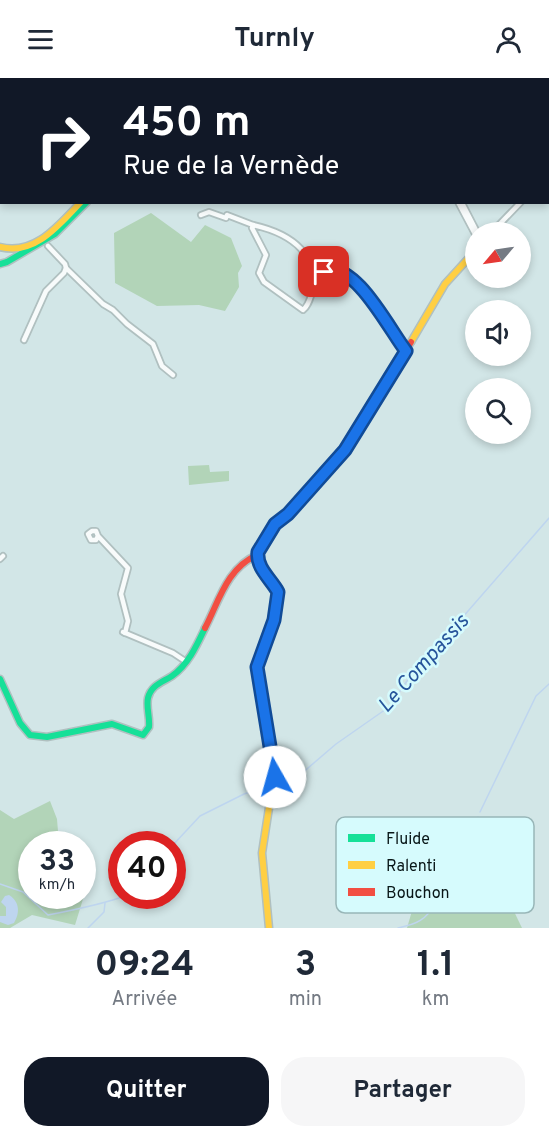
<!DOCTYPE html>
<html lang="fr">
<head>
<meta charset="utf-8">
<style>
	:root { --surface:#fff; --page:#f6f6f7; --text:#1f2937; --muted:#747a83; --accent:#111827 }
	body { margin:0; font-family:Overpass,sans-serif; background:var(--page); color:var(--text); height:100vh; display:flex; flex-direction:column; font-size:22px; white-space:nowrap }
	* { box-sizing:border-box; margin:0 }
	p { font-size:20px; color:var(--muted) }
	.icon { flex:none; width:33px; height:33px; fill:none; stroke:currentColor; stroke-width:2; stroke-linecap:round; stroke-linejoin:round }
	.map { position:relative; height:850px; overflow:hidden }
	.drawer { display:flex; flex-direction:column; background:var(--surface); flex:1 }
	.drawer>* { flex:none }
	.guide { position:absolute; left:0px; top:0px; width:549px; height:126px; box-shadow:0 3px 9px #0003; background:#111827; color:#fff; overflow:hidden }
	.needle { width:39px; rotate:241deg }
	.fabs { position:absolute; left:465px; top:144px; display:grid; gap:12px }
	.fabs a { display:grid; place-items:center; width:66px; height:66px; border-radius:50%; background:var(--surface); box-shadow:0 3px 9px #0003; font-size:30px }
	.speed { position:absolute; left:18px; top:753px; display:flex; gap:12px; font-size:30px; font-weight:700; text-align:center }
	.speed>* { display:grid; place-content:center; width:78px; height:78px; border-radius:50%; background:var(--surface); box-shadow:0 3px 9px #0003; line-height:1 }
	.speed small { font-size:15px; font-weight:400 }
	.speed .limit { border:9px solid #d22; background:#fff; color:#111 }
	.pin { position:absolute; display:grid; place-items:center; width:51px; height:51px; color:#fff; margin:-26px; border-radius:12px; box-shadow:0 3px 9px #0006 }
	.me { position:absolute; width:66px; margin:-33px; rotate:353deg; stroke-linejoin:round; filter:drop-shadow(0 0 4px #0008) }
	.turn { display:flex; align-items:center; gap:21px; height:126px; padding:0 24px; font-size:27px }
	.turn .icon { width:78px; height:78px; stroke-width:2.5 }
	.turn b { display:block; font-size:42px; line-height:51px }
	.eta { display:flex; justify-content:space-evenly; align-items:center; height:102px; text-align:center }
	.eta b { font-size:36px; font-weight:700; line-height:42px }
	.action { display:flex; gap:12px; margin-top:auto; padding:12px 24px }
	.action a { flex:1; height:69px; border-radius:24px; background:var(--accent); color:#fff; font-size:24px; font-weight:700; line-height:69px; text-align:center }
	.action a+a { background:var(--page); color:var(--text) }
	header { display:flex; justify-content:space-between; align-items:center; height:78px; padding:0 24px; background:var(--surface); font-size:27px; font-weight:700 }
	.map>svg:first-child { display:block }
	.green { fill:#b2d4b8 }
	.water { fill:#bed5ef }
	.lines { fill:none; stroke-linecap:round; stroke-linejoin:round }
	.stream { stroke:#bed5ef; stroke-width:1.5 }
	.street-casing { stroke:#b0c0c0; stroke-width:8 }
	.fast-casing { stroke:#b0c0c0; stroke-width:9 }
	.slow-casing { stroke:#b0c0c0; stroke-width:9 }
	.jam-casing { stroke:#b0c0c0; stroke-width:9 }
	.street { stroke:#f8fbfb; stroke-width:4.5 }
	.fast { stroke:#16e098; stroke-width:6 }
	.slow { stroke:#ffcf43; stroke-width:6 }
	.jam { stroke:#f24e42; stroke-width:6 }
	.route-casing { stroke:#114b97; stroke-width:15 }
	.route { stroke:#1a73e8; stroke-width:10 }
	.labels { text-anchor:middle; stroke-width:5; stroke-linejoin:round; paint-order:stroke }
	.water-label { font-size:21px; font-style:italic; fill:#26549b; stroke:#d6fbfd }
	.key { fill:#d6fbfd; stroke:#98b6b8; stroke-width:1.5 }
	.key-label { font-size:16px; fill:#081617 }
</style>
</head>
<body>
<header><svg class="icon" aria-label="menu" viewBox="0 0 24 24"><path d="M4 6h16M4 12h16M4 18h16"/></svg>Turnly<svg class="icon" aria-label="person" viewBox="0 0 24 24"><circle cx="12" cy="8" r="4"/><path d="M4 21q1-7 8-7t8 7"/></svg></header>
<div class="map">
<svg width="549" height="850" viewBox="0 0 549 850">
	<rect width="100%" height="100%" fill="#d2e6e7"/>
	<g class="green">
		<path d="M151,135L191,164L205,147L231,160L242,188L238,195L239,209L225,233L199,227L157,228L115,205L114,155Z"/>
		<path d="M209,387L210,394L229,393V403L189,407L188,388Z"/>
		<path d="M50,723L57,741L59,766H32V818H82L83,791L91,795L75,847L32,837L10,850H0V732L14,741Z"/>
		<path d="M496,796L522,850H407L414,826L453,798Z"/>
	</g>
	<path class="water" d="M9,817C20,824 20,835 14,845L8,847L0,844V838H6V829L1,824L5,818Z"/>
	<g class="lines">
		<g class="stream">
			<path d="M277,703L286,701L294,702L336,666L389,629L407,603L549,440"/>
			<path d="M480,734L536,618L549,606"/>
			<path d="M172,768L200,738L244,716L269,708"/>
			<path d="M0,806L23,814L48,837C74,832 100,827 125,818"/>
			<path d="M88,850L104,834L105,825"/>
			<path d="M398,850C416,846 427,842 435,825L429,802L433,792L465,767L475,750L478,739"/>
		</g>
		<g class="street-casing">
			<g id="street">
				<path d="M208,0L209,2"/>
				<path d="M196,2L199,0"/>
				<path d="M517,2L518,0"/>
				<path d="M521,2V0"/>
				<path d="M548,103L549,102"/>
				<path d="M458,124L476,158"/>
				<path d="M462,125L477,154"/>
				<path d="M201,137L209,134L226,140L227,137L253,147"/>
				<path d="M492,154L521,124"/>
				<path d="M66,190L103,226L113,232L127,246L153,266L162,288L173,297"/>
				<path d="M323,194C320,192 317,193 314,191C306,187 306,177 301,171C288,157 271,151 253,147L252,150L266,177L259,195L264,204L303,232C312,225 310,211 320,199C323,196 322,194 326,193C353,181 391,256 406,273"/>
				<path d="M24,262L46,213L64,195L66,190L65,186L48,168"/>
				<path d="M98,458L96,462H91L88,456L92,453H96L98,458L128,490L121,516L128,543L125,555"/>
				<path d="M0,481L3,478"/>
				<path d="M123,554L173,575L185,583"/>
			</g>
		</g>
		<g class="fast-casing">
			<g id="fast">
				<path d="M235,0L240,2"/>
				<path d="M281,2L286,0"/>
				<path d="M0,186L7,184L55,156L87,124"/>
				<path d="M0,601L20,645L30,657L47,659L112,646L143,657L149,649C150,639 146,629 148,620C151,607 163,604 172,598C188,587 197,567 205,550"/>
			</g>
		</g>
		<g class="slow-casing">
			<g id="slow">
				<path d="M0,169C35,178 59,147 81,124"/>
				<path d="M411,264L445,206L476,172"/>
				<path d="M269,850L262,775L275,691L257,589L274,542L278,515L262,491L258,474L275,446L291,433"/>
			</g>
		</g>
		<g class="jam-casing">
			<g id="jam">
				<path d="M176,2L179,0"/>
				<path d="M291,433L345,372L411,264"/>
				<path d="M205,550C219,523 227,490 257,477"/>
			</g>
		</g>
		<use href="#street" class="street"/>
		<use href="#fast" class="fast"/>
		<use href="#slow" class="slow"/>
		<use href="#jam" class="jam"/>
	</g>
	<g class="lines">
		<g class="route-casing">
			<path id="route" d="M275,699L257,589L274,542L278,514C271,501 256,490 258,474L275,446L288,436L345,372L406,273C390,253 354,180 324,194"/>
		</g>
		<use href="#route" class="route"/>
	</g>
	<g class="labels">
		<g class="water-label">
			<text transform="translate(423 585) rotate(-48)" y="7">Le Compassis</text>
		</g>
	</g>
	<rect x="336" y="739" width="198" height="96" rx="9" class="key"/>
	<rect x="348" y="756" width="27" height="8" fill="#16e098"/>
	<rect x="348" y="783" width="27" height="8" fill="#ffcf43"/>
	<rect x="348" y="810" width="27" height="8" fill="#f24e42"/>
	<g class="key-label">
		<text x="386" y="766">Fluide</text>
		<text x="386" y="793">Ralenti</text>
		<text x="386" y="820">Bouchon</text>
	</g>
</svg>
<div class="fabs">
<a><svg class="needle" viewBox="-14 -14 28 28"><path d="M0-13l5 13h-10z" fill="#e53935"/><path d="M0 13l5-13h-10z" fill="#747a83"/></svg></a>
<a><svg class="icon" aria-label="sound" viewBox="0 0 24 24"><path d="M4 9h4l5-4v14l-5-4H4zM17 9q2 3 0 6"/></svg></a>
<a><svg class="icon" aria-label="search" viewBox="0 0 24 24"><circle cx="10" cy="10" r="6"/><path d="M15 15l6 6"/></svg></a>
</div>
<div class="speed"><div>33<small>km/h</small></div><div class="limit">40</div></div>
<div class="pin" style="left:324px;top:194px;background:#d93025"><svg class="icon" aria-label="arrive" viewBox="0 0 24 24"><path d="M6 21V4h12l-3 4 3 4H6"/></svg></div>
<svg class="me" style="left:275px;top:699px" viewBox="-20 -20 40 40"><circle r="19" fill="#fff"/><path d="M0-13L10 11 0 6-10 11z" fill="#1a73e8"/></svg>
<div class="guide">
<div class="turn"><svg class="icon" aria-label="right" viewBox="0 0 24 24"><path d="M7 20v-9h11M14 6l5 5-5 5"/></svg><div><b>450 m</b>Rue de la Vernède</div></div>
</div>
</div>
<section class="drawer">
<div class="eta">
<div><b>09:24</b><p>Arrivée</p></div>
<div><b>3</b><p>min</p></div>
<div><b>1.1</b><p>km</p></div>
</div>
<div class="action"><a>Quitter</a><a>Partager</a></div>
</section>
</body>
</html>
